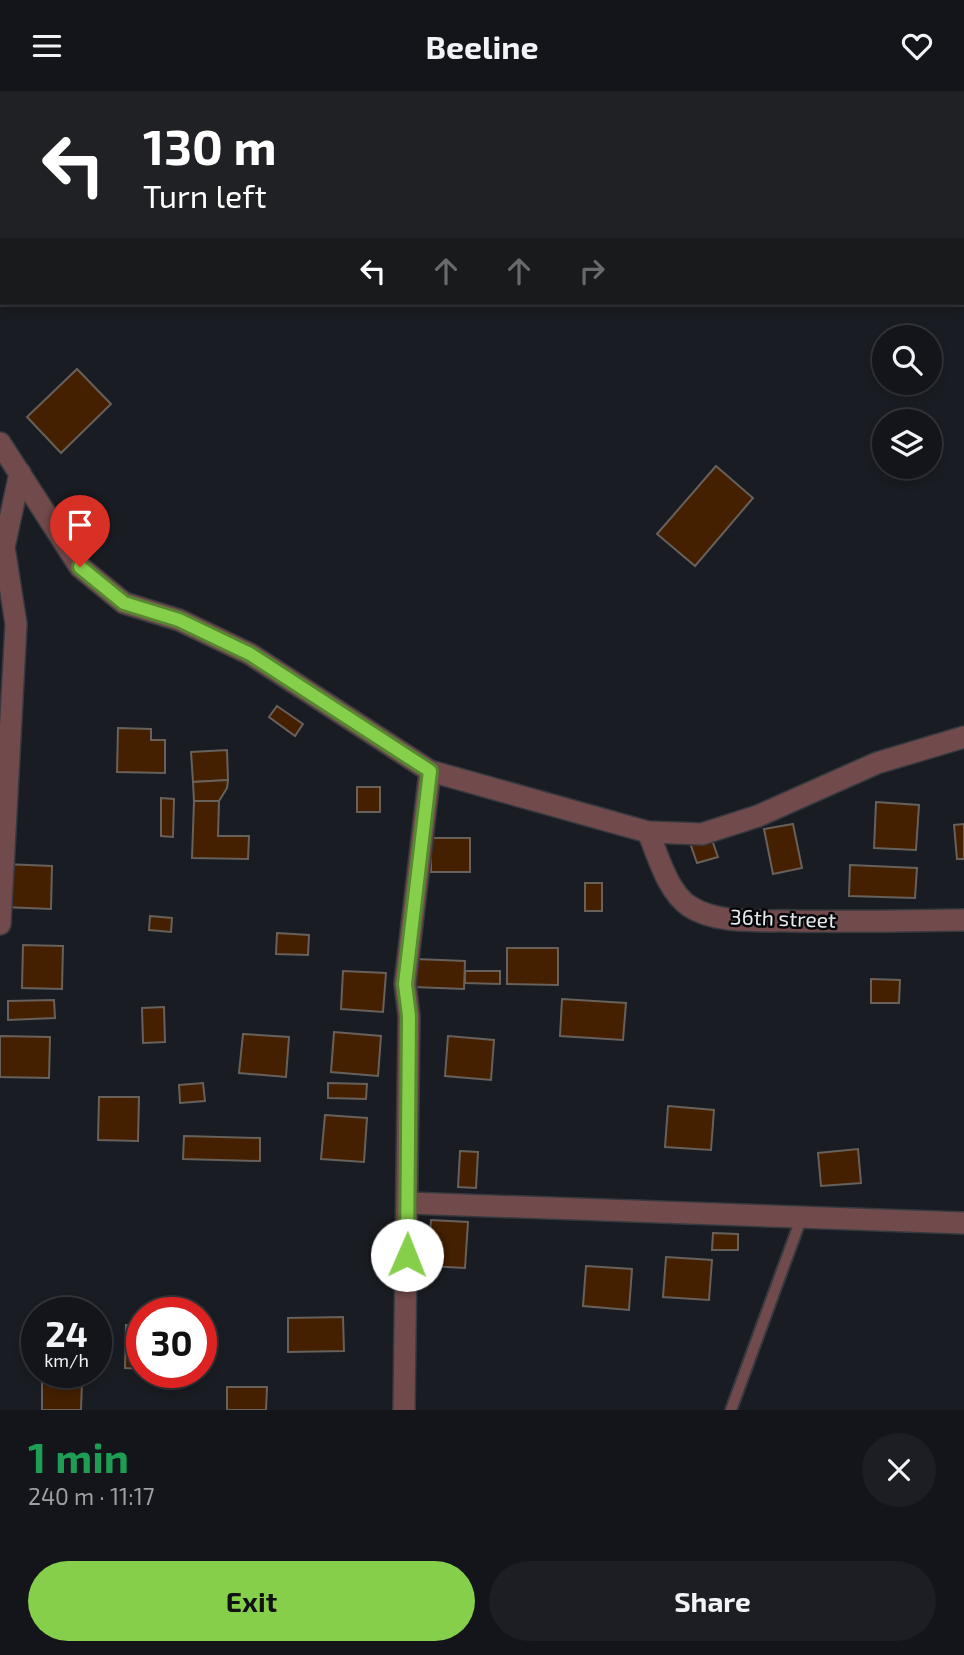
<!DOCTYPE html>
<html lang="en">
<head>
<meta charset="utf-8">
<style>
	:root { --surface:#13151a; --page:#1c1e23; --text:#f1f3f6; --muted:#9d9fa2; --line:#323439; --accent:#86cf4b }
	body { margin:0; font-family:"Exo 2",sans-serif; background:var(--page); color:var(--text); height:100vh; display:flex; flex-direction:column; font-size:26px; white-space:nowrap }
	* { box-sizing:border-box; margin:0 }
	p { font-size:23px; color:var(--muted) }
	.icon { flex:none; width:38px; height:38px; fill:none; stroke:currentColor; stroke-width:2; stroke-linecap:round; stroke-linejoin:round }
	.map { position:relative; height:1319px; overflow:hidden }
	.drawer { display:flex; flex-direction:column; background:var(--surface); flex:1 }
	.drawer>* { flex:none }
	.top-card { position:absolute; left:0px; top:0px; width:964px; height:214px; box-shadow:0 4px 10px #0003,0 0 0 2px var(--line); background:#202124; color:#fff; overflow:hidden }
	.tools { position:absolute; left:872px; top:234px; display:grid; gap:14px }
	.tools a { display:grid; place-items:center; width:70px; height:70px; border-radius:50%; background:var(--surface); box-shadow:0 4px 10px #0003,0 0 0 2px var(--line); font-size:35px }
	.speed { position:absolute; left:21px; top:1206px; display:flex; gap:14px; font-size:35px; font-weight:700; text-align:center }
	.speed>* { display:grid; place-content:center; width:91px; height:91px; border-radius:50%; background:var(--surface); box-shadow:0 4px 10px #0003,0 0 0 2px var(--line); line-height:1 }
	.speed small { font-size:18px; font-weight:400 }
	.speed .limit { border:10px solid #d22; background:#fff; color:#111 }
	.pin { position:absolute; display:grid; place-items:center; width:60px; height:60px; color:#fff; margin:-72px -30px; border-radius:50% 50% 50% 0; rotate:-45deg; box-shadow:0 0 7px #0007 }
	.pin .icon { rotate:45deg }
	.me { position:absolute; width:77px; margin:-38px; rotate:1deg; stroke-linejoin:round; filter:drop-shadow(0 0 5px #0008) }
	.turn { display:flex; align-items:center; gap:24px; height:147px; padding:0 28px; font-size:32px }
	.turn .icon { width:91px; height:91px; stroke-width:2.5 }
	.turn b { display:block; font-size:49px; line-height:60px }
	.lanes { display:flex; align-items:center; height:66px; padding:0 28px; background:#0003; justify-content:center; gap:35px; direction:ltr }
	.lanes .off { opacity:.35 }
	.round { display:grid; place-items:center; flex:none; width:74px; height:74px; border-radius:37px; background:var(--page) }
	.overview { display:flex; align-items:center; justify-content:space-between; height:119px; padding:0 28px }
	h1 { font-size:42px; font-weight:700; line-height:52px; color:#1e9e55 }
	.button { display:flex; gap:14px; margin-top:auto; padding:14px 28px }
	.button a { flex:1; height:80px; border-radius:42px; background:var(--accent); color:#111; font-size:28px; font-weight:700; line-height:80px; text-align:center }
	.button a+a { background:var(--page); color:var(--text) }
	header { display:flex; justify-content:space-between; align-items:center; height:91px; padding:0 28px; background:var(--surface); font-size:32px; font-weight:700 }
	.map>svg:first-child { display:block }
	.building { fill:#442000; stroke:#67605b; stroke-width:2 }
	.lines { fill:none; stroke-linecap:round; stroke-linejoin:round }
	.lane-casing { stroke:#36393f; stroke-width:14 }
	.street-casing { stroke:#36393f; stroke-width:24 }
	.lane { stroke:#714a4b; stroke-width:10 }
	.street { stroke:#714a4b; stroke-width:21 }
	.route-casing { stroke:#578731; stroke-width:18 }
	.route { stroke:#86cf4b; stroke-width:12 }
	.labels { text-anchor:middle; stroke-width:5; stroke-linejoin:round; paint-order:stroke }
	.street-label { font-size:21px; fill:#e7eaee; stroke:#060709 }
</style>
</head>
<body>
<header><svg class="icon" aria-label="menu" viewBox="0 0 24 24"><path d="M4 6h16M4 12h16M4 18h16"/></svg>Beeline<svg class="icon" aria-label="heart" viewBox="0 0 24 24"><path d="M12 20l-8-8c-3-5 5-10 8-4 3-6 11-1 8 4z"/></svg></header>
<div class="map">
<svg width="964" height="1319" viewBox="0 0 964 1319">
	<rect width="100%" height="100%" fill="#191c22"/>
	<g class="building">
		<path d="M715,0H795L797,2H717Z"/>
		<path d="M811,0H857L809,2Z"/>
		<path d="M863,0H964V52L962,54V2Z"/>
		<path d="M77,278L111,313L61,362L27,326Z"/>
		<path d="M716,375L753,407L695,475L657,443Z"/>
		<path d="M277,615L303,633L295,645L269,626Z"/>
		<path d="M118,637L151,638V649H165V682L117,681Z"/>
		<path d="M227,659L228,689L193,691L191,661Z"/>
		<path d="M228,689L227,697L219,710H194L193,691Z"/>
		<rect x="357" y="696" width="23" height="25"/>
		<path d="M161,707L174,708L173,746L161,745Z"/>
		<path d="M194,710H219L218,745H249L248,768L192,767Z"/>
		<path d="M876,711L919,714L916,759L874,757Z"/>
		<path d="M793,733L802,777L773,783L764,738Z"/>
		<path d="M964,733V768H957L954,734Z"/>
		<path d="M711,746L718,766L697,772L690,752Z"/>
		<rect x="431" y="747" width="39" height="34"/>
		<path d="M4,773L52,775L51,818L3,816Z"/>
		<path d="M850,774L917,777L915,807L849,805Z"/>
		<rect x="585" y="792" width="17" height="28"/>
		<path d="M150,825L172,827L171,841L149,839Z"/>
		<path d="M277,842L309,844L308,864L276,863Z"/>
		<path d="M23,854L63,855L62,898L22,897Z"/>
		<path d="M507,857H558V894L507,893Z"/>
		<path d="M416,868L465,870L464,898L414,896Z"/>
		<path d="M343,880L386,882L383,921L341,918Z"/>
		<path d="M465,880H500V893L465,892Z"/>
		<path d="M871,888L900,889L899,912H871Z"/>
		<path d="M562,908L626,912L623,949L560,945Z"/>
		<path d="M54,909L55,927L8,929V910Z"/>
		<path d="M164,916L165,951L143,952L142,917Z"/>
		<path d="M334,941L381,945L378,985L331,981Z"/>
		<path d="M243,943L289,946L286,986L239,982Z"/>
		<path d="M0,945L50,946L49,987L0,986Z"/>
		<path d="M448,945L494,949L491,989L445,985Z"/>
		<path d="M203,992L205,1010L180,1012L179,994Z"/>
		<path d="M328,992L367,993L366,1008L328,1007Z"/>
		<path d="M99,1006H139L138,1050L98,1049Z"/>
		<path d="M668,1015L714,1019L711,1059L665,1056Z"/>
		<path d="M325,1024L367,1027L364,1071L321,1068Z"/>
		<path d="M184,1045L260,1047V1070L183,1068Z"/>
		<path d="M858,1058L861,1092L821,1095L818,1062Z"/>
		<path d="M460,1060L478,1061L476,1097L458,1096Z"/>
		<path d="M431,1129L468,1131L465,1177L428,1175Z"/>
		<path d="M713,1142L738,1143V1159H712Z"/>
		<path d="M666,1166L712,1169L709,1209L663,1206Z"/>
		<path d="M586,1175L632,1178L629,1219L583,1215Z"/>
		<path d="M343,1226L344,1260L288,1261V1227Z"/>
		<path d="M126,1234H142V1278L125,1277Z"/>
		<path d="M42,1292H82L81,1319H42Z"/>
		<path d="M227,1296H267L266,1319H227Z"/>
	</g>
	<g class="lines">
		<g class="lane-casing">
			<g id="lane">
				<path d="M637,2L639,0"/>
				<path d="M731,1319L801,1128"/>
			</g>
		</g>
		<g class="street-casing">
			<g id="street">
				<path d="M0,352L80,476L124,512L179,529L250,563L430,680L648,741L702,743L758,725L877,672L964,646"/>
				<path d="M648,741C658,764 667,800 689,815C718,834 760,829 793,830C850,831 907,830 964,829"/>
				<path d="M0,833L16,533L4,456L20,382"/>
				<path d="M408,1112L964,1132"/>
				<path d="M404,1319L409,925L405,893L430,680"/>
			</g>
		</g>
		<use href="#lane" class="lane"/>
		<use href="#street" class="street"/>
	</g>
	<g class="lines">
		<g class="route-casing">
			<path id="route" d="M80,476L124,512L179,529L250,563L430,680L405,893L409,925L407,1164"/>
		</g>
		<use href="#route" class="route"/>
	</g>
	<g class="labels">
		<g class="street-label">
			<text transform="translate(783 828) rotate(2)" y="7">36th street</text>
		</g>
	</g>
</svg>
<div class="tools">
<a><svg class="icon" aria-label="search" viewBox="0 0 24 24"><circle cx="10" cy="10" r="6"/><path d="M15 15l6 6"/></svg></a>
<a><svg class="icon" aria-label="layers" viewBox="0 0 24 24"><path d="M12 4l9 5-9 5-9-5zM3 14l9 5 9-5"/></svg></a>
</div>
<div class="speed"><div>24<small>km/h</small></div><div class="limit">30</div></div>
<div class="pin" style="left:80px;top:476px;background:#d93025"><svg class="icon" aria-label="arrive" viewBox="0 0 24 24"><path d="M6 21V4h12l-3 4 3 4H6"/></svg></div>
<svg class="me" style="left:407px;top:1164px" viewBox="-20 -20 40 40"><circle r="19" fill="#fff"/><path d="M0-13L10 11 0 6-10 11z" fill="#86cf4b"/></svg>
<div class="top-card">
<div class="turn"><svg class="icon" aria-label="left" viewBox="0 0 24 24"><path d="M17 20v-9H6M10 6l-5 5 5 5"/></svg><div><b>130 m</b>Turn left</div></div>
<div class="lanes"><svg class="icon" aria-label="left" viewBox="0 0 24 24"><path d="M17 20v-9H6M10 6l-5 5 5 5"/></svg><svg class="icon off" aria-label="ahead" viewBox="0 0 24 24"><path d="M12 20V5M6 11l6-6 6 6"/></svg><svg class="icon off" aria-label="ahead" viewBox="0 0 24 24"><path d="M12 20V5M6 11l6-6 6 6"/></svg><svg class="icon off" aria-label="right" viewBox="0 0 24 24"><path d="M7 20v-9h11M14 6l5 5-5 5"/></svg></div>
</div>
</div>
<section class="drawer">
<div class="overview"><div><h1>1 min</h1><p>240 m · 11:17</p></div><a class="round"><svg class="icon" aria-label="close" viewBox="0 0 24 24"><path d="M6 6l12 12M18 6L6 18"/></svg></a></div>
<div class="button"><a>Exit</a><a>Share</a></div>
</section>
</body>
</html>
